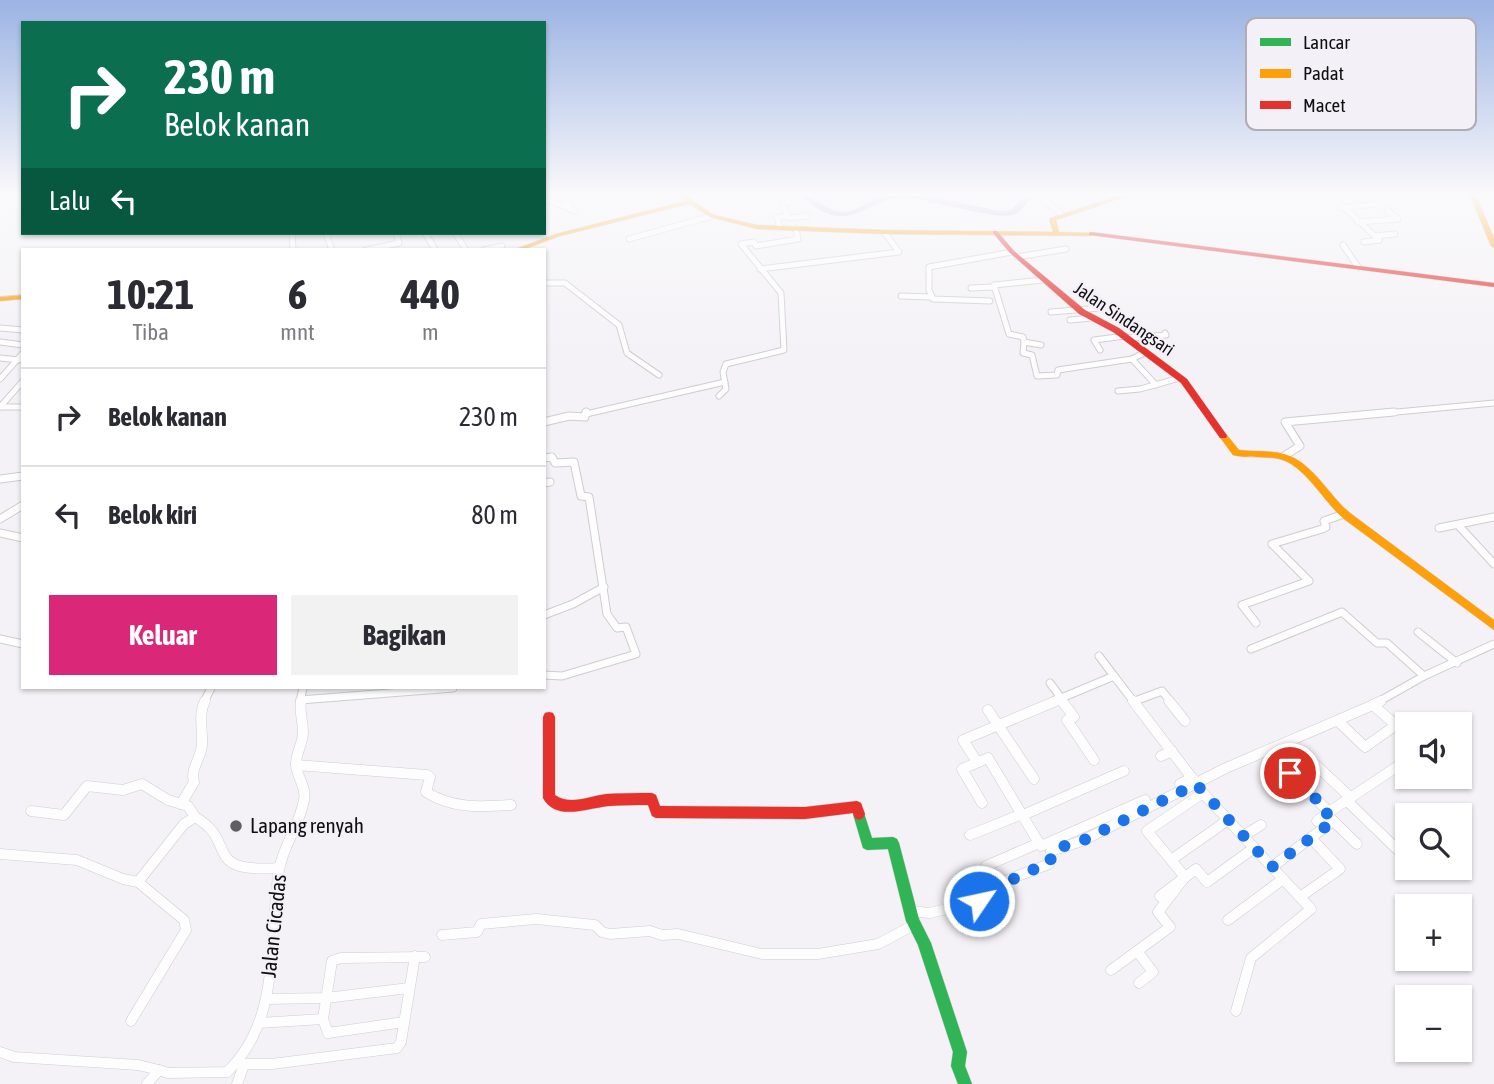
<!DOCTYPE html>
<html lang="id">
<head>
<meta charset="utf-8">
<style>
	:root { --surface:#fff; --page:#f2f2f3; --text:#2b2b33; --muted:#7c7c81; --line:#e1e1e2; --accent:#db2777 }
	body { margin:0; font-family:"Asap Condensed",sans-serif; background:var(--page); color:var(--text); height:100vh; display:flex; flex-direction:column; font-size:26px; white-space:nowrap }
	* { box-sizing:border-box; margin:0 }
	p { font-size:23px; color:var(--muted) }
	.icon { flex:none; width:38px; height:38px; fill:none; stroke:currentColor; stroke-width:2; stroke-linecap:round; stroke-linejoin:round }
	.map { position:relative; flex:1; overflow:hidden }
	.panel { position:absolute; left:21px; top:248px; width:525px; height:441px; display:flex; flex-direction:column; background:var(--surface); border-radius:0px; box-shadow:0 2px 5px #0004 }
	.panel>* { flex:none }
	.guide { position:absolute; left:21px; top:21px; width:525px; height:214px; border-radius:0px; box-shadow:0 2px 5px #0004; background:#0b6e4f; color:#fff; overflow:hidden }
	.controls { position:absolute; left:1395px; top:712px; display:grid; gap:14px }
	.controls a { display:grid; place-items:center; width:77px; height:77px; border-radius:0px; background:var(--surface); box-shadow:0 2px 5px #0004; font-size:35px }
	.pin { position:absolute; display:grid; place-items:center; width:60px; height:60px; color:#fff; margin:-30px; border:4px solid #fff; border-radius:50%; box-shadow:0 2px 7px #0007 }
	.me { position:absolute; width:77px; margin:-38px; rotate:56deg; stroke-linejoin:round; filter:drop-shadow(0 0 5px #0008) }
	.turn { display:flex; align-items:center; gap:24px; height:147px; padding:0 28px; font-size:32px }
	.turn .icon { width:91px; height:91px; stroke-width:2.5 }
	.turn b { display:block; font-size:49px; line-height:60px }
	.then { display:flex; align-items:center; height:66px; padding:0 28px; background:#0003; gap:14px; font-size:26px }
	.eta { display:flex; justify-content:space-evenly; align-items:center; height:119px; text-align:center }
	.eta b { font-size:42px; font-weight:700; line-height:49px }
	.action { display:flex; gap:14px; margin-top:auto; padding:14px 28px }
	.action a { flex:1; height:80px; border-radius:0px; background:var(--accent); color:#fff; font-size:28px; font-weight:700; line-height:80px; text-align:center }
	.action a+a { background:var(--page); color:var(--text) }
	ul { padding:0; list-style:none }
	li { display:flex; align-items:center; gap:21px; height:98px; padding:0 28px; border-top:2px solid var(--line) }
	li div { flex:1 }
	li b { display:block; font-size:26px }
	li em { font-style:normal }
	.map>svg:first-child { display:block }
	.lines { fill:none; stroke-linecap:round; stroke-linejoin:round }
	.river { fill:#c7b2dc; fill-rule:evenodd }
	.street-far2-casing { stroke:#cecdd0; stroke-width:7 }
	.street-far1-casing { stroke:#cecdd0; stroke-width:9 }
	.street-casing { stroke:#cecdd0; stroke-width:11 }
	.fast-casing { stroke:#cecdd0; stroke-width:1 }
	.slow-casing { stroke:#cecdd0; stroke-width:1 }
	.jam-casing { stroke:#cecdd0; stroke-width:1 }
	.street-far2 { stroke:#fdfdfe; stroke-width:5 }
	.street-far1 { stroke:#fdfdfe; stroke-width:7 }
	.street { stroke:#fdfdfe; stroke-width:10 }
	.fast { fill:#30b455; fill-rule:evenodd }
	.slow { fill:#ff9f0a; fill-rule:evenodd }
	.jam { fill:#e5322d; fill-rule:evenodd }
	.route { stroke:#1a73e8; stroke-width:12; stroke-dasharray:0 21.6 }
	.poi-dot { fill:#5f5e60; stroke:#f4f0f8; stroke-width:2.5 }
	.labels { text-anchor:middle; stroke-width:5; stroke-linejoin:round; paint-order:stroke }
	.street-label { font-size:18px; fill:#0f0e10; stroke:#f4f0f8 }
	.near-poi-label { font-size:21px; fill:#0f0e10; stroke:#f4f0f8; text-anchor:start }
	.near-street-label { font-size:21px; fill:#0f0e10; stroke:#f4f0f8 }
	.key { fill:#f4f0f8; stroke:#afacb2; stroke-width:2 }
	.key-label { font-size:19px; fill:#0f0e10 }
</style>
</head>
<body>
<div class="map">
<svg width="1494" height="1084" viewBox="0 0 1494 1084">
	<rect width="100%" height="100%" fill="#f4f2f6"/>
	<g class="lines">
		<path class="river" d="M800,195C816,195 827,213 845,212C859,211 871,198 885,196C919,189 965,205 999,211L1011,210L1027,195H1034C1029,201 1022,211 1015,214C997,222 926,196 898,198C875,200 858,219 837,216C823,214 810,204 800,195Z"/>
		<g class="street-far2-casing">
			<g id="street-far2">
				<path d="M559,195L569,204L568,207"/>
				<path d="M788,195L792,202L782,204L789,218L807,216"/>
				<path d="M1031,195L1047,202L1062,215"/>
				<path d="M1331,195L1379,240"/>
				<path d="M544,198L575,211"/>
				<path d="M1342,208L1376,204"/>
				<path d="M1358,222L1398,219L1387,210"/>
				<path d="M780,228L777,218L788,216"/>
				<path d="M292,233L293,250"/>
				<path d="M326,233L332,250"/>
				<path d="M425,233L435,249"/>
				<path d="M456,234L466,250"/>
				<path d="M1375,236L1395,234"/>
				<path d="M629,239L712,216"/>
				<path d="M1364,242L1379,240"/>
				<path d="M1343,245L1358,267"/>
				<path d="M366,250L399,243L396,233"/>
				<path d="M484,250L502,246"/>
				<path d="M1017,257L1066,249"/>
				<path d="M760,269L899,252L884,232"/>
				<path d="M544,283H565L619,325L627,353L659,375"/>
				<path d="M971,288L994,287"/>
				<path d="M901,296L931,297"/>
				<path d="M990,301L933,299L929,290V267L1012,252"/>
				<path d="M1051,312L1112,307"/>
				<path d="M1070,320L1091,318"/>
				<path d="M0,328L23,330"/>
				<path d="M1127,338L1166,335L1165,333"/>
				<path d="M0,342L23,345"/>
				<path d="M1024,342L1023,337L1009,334L994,285L1043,280"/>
				<path d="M1041,345L1024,342L1023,353L1032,355L1037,376L1057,375L1058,370L1132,359L1146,352"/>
				<path d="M1100,350L1094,340L1125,336"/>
				<path d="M0,358L19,360"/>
				<path d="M1132,359L1156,385"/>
				<path d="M0,379L23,353"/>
				<path d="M1118,391L1140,389L1180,378"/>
				<path d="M719,396L726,389L723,372L726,364L784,350L781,293L741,244L754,242L756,246L798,239L796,229"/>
				<path d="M0,407L23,381"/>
				<path d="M0,407H23"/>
				<path d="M586,414L725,382"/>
				<path d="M1375,414L1494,403"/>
			</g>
		</g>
		<g class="street-far1-casing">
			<g id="street-far1">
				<path d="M544,422L569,416L585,417L586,412"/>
				<path d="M1284,456L1300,446L1285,422L1394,412"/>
				<path d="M544,458L552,457L555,463L574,462L581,496L589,497L607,614L617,628L626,627L636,654L562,676L544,675"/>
				<path d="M0,479L23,476"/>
				<path d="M544,483L550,482"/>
				<path d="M0,519L23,505"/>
				<path d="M1458,525L1494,564"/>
				<path d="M1439,528L1494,517"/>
				<path d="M0,533L23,538"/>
				<path d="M544,615L573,604L604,587"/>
				<path d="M1256,623L1242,605L1309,581L1272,544L1322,529L1326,527L1324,521L1344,514"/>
				<path d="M1418,632L1457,663"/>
				<path d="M0,639L23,644"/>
				<path d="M1251,649L1342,612L1377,643H1387L1424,676"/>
				<path d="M1099,656L1114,676"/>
				<path d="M1050,683L1064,702"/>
				<path d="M300,700L453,688"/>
				<path d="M1135,701L1162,691L1171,702"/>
				<path d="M204,702L211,688"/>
				<path d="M300,702L303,688"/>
				<path d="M1052,702L1114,676L1134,702"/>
				<path d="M1378,702L1424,676L1494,644"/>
			</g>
		</g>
		<g class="street-casing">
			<g id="street">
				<path d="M1062,701L1074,717L1067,720L1094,760"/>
				<path d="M1133,701L1199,787"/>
				<path d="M1169,701L1185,721"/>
				<path d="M1381,701L1373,705L1407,735"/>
				<path d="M988,710L1034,779"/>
				<path d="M1340,723L1365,747L1396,725"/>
				<path d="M1161,756L1172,751"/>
				<path d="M977,762L963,740L1056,701"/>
				<path d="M296,765L427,775L430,777L426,792C453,809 480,807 511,805"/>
				<path d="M1316,765L1351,798"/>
				<path d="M1290,773L1329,812"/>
				<path d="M1180,784L1192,778"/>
				<path d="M1346,800L1403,855"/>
				<path d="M982,803L962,769L988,758L1039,843L986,866"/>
				<path d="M181,804L194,782C190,769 201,758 202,745C203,730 198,714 205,701"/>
				<path d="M31,811L64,815L87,786L123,790L142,784L168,800L188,806L195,817"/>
				<path d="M1023,815L1124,771"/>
				<path d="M1317,821L1326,814"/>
				<path d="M970,835L1022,814"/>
				<path d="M1243,836L1261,825"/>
				<path d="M1039,843L1041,846L1145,800"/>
				<path d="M1357,844L1326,814L1407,760"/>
				<path d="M0,854L77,860L123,879L138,882L184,824L195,817C239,842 200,873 279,868"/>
				<path d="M1171,860L1228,820"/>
				<path d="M1272,867L1333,821"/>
				<path d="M1300,897L1340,869L1311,838"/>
				<path d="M1166,902L1160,896L1196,869L1207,882L1254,848"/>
				<path d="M911,911L929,913L975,903C990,882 1026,874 1049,864L1051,851L1082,841L1226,768L1373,705"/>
				<path d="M1228,920L1283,879"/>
				<path d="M442,935L477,932L481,924L536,919L595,925L602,932L610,934L650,931L662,935L678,934L762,954H818L878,944L914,925"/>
				<path d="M1137,951L1153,972L1139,983"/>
				<path d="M1111,970L1170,927L1158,912L1185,877L1147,831L1203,793L1311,909L1251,958L1236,1011"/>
				<path d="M266,999L326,998L409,988"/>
				<path d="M131,1021L186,930L184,920L138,882"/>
				<path d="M404,1022L328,1033L323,1019L332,961L341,958L425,957"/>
				<path d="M259,1023L323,1019"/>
				<path d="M0,1052L14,1057L138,1065L159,1070"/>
				<path d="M239,1064H272L397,1048L401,1042L415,956"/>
				<path d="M147,1084L159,1070L168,1073L227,1072C282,1020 268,938 279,870C283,846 300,824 304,800C307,787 296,776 296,764C296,753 303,743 303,732C303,721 299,712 301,701"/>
				<path d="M237,1084L244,1065"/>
			</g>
		</g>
		<g class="fast-casing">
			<path id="fast" d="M859,808L863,810L872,838L893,837L897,839L899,843L919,919L931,943L967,1052L965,1066L972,1084H958L951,1066L953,1052L918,945L906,921L888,849L867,850L863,848L853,814L855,810Z"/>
		</g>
		<g class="slow-casing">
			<g id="slow">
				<path d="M677,195H684L714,215L757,225L884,230L1053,232L1049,219L1050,218L1121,195H1131L1056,220L1059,232L1093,233V235L1091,236L884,234L757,229L710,217L689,204L560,236L522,250H513L556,234L685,201Z"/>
				<path d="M1470,195H1476L1494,238V248L1491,246Z"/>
				<path d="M23,295V299L0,301V297Z"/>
				<path d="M1223,433L1226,434L1239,450C1254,452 1269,450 1284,454C1313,462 1328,495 1350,513L1494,620V630L1344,519C1324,502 1307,469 1283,460C1267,455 1249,459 1233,455L1219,436Z"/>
			</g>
		</g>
		<g class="jam-casing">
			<g id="jam">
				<path d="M993,231H997L1014,251L1085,310L1119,328L1187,379L1226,434L1227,436L1226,438H1220L1181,383L1113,332L1079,314L1010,253L993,233Z"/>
				<path d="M1091,232L1494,283V287L1089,235V233Z"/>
				<path d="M549,712L553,713L555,717V795C571,806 589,796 606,794C621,793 637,793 652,793L656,795L660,806L805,807L857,801L861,803L865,814L863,818L859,820L855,818L853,813L805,819L656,818L652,816L648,805C635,805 622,805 609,806C588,808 556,822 543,798V717L545,713Z"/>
			</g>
		</g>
		<use href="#street-far2" class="street-far2"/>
		<use href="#street-far1" class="street-far1"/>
		<use href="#street" class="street"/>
		<use href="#fast" class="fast"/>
		<use href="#slow" class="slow"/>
		<use href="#jam" class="jam"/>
	</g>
	<linearGradient id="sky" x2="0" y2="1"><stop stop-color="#9bb3e3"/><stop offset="0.56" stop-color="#faf9fb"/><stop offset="1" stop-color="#faf9fb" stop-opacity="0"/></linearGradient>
	<rect width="1494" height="347" fill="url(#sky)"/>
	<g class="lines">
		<path class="route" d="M979,901L980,896L1029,871L1049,864L1054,849L1082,841L1196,784L1272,867L1333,821L1326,814L1329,812L1290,773"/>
	</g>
	<circle class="poi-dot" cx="236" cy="826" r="7"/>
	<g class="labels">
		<g class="street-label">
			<text transform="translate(1124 319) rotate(34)" y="6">Jalan Sindangsari</text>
		</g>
		<g class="near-poi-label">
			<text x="250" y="833">Lapang renyah</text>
		</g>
		<g class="near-street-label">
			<text transform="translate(274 926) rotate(-84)" y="7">Jalan Cicadas</text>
		</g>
	</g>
	<rect x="1246" y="18" width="230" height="112" rx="10" class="key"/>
	<rect x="1260" y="38" width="31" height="8" fill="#30b455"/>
	<rect x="1260" y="69" width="31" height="9" fill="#ff9f0a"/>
	<rect x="1260" y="101" width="31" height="8" fill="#e5322d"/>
	<g class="key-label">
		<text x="1303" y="49">Lancar</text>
		<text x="1303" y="80">Padat</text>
		<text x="1303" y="112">Macet</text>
	</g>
</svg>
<div class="controls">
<a><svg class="icon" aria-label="sound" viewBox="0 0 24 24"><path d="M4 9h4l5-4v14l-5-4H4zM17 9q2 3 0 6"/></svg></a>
<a><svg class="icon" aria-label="search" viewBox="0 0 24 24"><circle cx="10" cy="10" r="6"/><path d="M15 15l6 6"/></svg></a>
<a>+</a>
<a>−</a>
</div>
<div class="pin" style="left:1290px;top:773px;background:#d93025"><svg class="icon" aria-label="arrive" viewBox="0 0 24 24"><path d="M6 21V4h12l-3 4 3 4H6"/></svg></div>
<svg class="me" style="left:979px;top:901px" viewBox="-20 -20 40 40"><circle r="17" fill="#1a73e8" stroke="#fff" stroke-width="3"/><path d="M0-11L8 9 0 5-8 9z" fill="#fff"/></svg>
<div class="guide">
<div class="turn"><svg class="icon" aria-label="right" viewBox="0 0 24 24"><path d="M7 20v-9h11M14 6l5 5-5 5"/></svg><div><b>230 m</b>Belok kanan</div></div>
<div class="then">Lalu<svg class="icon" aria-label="left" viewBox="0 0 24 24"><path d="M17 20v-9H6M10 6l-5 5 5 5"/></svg></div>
</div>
<section class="panel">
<div class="eta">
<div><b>10:21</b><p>Tiba</p></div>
<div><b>6</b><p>mnt</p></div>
<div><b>440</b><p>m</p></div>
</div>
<ul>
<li><svg class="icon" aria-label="right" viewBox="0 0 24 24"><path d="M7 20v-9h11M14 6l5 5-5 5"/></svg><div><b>Belok kanan</b></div><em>230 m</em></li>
<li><svg class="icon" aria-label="left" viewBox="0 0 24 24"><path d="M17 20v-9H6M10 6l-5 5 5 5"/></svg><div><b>Belok kiri</b></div><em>80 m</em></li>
</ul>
<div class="action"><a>Keluar</a><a>Bagikan</a></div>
</section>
</div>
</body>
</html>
